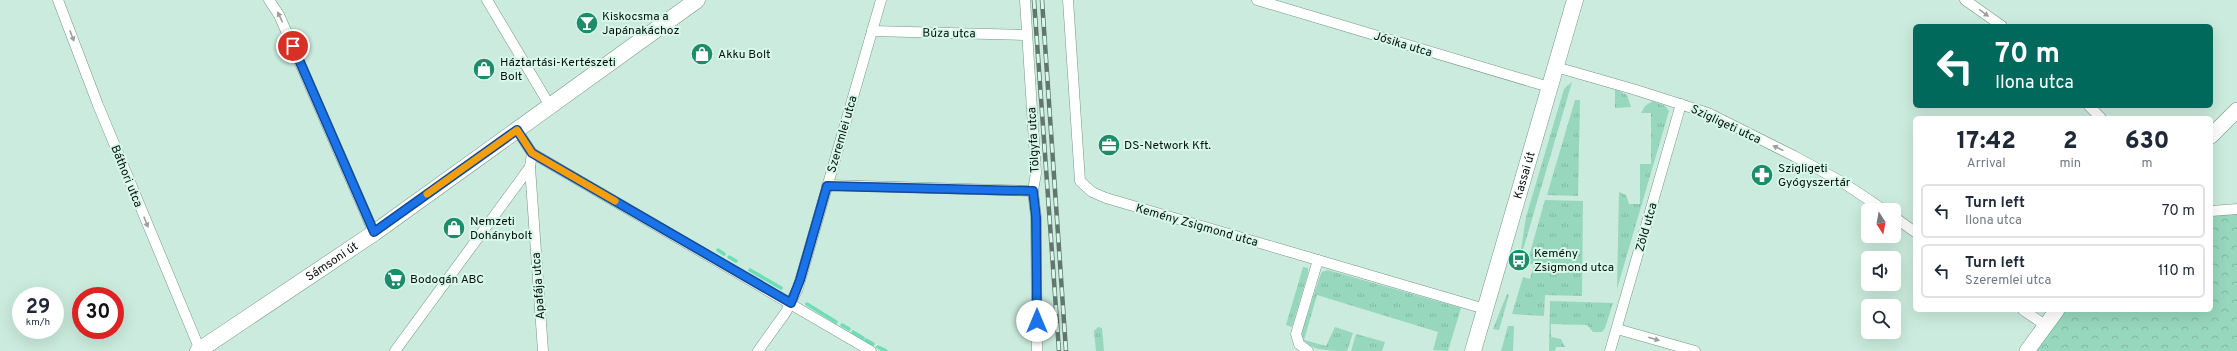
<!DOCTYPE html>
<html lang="en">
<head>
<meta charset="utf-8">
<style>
	:root { --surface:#fff; --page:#f6f6f7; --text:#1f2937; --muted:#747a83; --line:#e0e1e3 }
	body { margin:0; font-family:Overpass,sans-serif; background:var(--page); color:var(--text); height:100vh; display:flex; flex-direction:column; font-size:15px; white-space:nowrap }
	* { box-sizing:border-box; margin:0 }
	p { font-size:13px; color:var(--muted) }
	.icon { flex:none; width:22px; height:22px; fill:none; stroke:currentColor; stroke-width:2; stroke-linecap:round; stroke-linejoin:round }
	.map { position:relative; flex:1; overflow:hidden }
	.drawer { position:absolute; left:1913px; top:116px; width:300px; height:196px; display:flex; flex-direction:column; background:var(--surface); border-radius:6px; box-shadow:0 4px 16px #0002 }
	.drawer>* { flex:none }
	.top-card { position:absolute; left:1913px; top:24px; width:300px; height:84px; border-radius:6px; box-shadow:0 4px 16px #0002; background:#00695c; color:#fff; overflow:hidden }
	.needle { width:26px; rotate:169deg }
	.tools { position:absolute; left:1861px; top:203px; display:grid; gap:8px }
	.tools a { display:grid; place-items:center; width:40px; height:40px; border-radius:6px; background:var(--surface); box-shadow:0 4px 16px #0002; font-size:20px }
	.speed { position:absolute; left:12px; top:287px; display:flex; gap:8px; font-size:20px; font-weight:700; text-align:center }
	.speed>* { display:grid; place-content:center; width:52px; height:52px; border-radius:50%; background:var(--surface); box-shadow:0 4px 16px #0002; line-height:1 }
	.speed small { font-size:10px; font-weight:400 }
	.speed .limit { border:6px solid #d22; background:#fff; color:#111 }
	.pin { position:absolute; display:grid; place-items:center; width:34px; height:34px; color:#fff; margin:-17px; border:2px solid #fff; border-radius:50%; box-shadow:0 1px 4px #0007 }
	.me { position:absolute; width:44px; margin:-22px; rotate:0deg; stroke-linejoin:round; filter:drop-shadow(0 0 3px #0008) }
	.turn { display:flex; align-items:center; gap:14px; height:84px; padding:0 16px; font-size:18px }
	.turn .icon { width:52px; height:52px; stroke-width:2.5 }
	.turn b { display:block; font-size:28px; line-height:34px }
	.eta { display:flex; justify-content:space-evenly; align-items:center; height:68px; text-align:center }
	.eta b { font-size:24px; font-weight:800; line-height:28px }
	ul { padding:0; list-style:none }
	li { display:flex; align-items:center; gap:12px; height:54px; margin:0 8px 6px; padding:0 8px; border:2px solid var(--line); border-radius:6px }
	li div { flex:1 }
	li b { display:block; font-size:15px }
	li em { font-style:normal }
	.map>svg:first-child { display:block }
	.grass { fill:url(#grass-tufts) }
	.park { fill:url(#park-crowns) }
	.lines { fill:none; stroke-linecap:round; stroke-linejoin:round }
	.stream { stroke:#6cdfb7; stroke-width:3.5 }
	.street-casing { stroke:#779689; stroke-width:11 }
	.secondary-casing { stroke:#779689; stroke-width:16 }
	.primary-casing { stroke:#779689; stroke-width:17 }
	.street { stroke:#fff; stroke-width:10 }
	.secondary { stroke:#fff; stroke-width:15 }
	.primary { stroke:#fff; stroke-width:16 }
	.rail-casing { stroke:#61776d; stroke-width:4.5 }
	.rail { stroke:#d7f8ea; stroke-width:3; stroke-dasharray:9; stroke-linecap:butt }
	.oneway { fill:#9ba09e }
	.route-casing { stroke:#114b97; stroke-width:10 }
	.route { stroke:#1a73e8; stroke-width:7 }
	.slow { stroke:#f59e0b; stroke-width:7 }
	.labels { text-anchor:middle; stroke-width:4; stroke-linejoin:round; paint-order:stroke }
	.poi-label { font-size:12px; fill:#06110c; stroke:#d7f8ea; text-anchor:start }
	.street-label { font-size:12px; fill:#06110c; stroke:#d7f8ea }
</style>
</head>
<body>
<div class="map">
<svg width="2237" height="351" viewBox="0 0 2237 351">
	<defs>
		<pattern id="grass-tufts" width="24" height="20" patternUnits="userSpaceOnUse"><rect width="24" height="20" fill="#97d7be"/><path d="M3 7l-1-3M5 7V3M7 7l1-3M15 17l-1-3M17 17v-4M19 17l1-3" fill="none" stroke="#81b8a2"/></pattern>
		<pattern id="park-crowns" width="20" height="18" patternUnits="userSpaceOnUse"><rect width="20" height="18" fill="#97d7be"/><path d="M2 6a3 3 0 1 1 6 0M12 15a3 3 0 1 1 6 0" fill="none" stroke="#81b8a2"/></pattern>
	</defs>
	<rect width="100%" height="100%" fill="#caebdd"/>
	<g class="grass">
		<path d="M1572,82L1523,250L1521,249L1526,217L1564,89Z"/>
		<path d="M1615,89L1627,95L1631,107L1615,108Z"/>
		<path d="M1575,100H1580L1578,196L1547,195Z"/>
		<path d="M1653,101L1665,106L1669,111L1617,289L1619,192L1626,195L1629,204H1640V164H1651V113H1641L1645,106Z"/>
		<path d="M1545,200L1583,201L1582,296L1545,295L1544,316L1512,314L1523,277L1530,279L1534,265L1527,263Z"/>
		<path d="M1303,267L1308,268V273L1292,327L1286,325Z"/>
		<path d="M1328,270L1461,308L1448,351L1433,350L1438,332L1317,295L1304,340L1326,346L1335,327L1353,333L1347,351C1333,351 1302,351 1301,334L1320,276L1322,272Z"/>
		<path d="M1507,294L1509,295L1499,330L1493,329Z"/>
		<path d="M1550,301L1613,303L1605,328L1602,332H1593L1587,325L1551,324V337L1561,339L1565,347H1556L1555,351H1549Z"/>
		<path d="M1508,326H1514L1513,351H1501Z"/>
		<path d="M1098,327L1102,328L1104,351H1096L1094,331Z"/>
		<path d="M1356,334L1385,342L1382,351H1351Z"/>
	</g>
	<path class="park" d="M2237,209V351H2027L2057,310H2211V211Z"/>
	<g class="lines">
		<g class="stream">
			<path d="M718,250L724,254"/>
			<path d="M729,257L736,261"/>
			<path d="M750,270L781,288"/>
			<path d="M807,304L836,322"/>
			<path d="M842,325L849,329"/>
			<path d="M853,332L863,338"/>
			<path d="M866,340L873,344"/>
			<path d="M878,347L886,351"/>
		</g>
		<g class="street-casing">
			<g id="street">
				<path d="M58,0L98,105L200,350"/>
				<path d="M269,0L279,15L374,233"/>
				<path d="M487,0L550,106"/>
				<path d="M1025,0L1036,173L1033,191L1036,217L1037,351"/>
				<path d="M1068,0L1080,181L1092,192L1106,198L1485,309"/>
				<path d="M1257,0L1549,87"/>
				<path d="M1965,0L2002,26"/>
				<path d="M872,31L1026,35"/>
				<path d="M1556,67L1636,90L1708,113L1794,156L1842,182L1884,210"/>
				<path d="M2089,106L2101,118"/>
				<path d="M517,130L532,153L530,167L543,351"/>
				<path d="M532,153L871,351"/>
				<path d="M827,185L1033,191"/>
				<path d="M2211,211L2237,209"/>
				<path d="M1894,217L1915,232"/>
				<path d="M2023,310L2045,325"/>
				<path d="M1617,329L1695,351"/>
				<path d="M395,351L530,167"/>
				<path d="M758,351L786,312L798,288L881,0"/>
				<path d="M1308,351L1299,344L1296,334L1318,260"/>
				<path d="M1610,351L1681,104"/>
			</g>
		</g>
		<g class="secondary-casing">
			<g id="secondary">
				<path d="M2211,136L2237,110"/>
				<path d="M2027,351L2057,310"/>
			</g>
		</g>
		<g class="primary-casing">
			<g id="primary">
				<path id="s1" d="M198,351L374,233L697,0"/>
				<path id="s2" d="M1473,351L1575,0"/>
			</g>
		</g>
		<use href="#street" class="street"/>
		<use href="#secondary" class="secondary"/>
		<use href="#primary" class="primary"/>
		<g class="rail-casing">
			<g id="rail">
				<path d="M1034,0L1059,351"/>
				<path d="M1042,0L1066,351"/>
			</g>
		</g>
		<use href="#rail" class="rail"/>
	</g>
	<defs><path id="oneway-solid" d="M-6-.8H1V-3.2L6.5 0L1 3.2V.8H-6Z"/></defs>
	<g class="oneway">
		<use href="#oneway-solid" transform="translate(1984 13) rotate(36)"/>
		<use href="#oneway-solid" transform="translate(280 17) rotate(-116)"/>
		<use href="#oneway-solid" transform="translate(72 36) rotate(69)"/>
		<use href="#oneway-solid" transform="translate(1778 148) rotate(-154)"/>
		<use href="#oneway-solid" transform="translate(146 222) rotate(68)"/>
		<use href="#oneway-solid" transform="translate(1654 339) rotate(16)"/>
	</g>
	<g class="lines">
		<g class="route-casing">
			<path id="route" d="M293,46L374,232L517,130L532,153L791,303L800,280L827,186L1033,191L1036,217L1037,321"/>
		</g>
		<use href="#route" class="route"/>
		<path class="slow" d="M427,194L517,130L532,153L615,201"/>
	</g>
	<defs>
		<g id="bar-disc" transform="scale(1.15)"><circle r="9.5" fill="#1c8c6b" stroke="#d7f8ea"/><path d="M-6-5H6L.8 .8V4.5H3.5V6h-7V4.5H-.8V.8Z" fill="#fff"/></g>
		<g id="shop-disc" transform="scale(1.15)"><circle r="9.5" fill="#1c8c6b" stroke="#d7f8ea"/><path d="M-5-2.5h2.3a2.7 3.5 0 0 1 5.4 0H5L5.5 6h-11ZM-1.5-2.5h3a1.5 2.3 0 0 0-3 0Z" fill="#fff"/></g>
		<g id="office-disc" transform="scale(1.15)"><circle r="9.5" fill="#1c8c6b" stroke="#d7f8ea"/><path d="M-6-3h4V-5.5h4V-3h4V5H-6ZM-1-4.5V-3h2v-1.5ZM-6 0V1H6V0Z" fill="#fff"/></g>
		<g id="pharmacy-disc" transform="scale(1.15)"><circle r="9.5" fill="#1c8c6b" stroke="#d7f8ea"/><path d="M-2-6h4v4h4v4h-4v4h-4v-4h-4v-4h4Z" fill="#fff"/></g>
		<g id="bus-disc" transform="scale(1.15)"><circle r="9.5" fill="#1c8c6b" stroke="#d7f8ea"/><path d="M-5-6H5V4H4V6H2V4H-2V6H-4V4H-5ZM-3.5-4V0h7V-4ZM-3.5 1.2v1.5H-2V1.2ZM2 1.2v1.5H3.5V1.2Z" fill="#fff"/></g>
		<g id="supermarket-disc" transform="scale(1.15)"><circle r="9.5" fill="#1c8c6b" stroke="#d7f8ea"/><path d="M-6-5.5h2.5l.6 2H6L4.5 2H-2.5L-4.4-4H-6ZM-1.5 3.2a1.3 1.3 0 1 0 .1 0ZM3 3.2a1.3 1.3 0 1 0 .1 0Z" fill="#fff"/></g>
	</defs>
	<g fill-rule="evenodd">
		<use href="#bar-disc" x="587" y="23"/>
		<use href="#shop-disc" x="702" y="54"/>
		<use href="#shop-disc" x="484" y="69"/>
		<use href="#office-disc" x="1109" y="145"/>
		<use href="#pharmacy-disc" x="1762" y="175"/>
		<use href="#shop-disc" x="454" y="228"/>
		<use href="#bus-disc" x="1519" y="260"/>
		<use href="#supermarket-disc" x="395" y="279"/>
	</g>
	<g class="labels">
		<g class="poi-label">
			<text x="602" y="20">Kiskocsma a<tspan x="602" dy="14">Japánakáchoz</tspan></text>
			<text x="718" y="58">Akku Bolt</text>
			<text x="500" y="66">Háztartási-Kertészeti<tspan x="500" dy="14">Bolt</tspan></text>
			<text x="1124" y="149">DS-Network Kft.</text>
			<text x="1778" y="172">Szigligeti<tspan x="1778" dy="14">Gyógyszertár</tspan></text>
			<text x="470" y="225">Nemzeti<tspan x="470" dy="14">Dohánybolt</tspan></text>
			<text x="1534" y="257">Kemény<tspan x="1534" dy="14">Zsigmond utca</tspan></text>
			<text x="410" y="283">Bodogán ABC</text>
		</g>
		<g class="street-label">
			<text transform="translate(949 33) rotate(1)" y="4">Búza utca</text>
			<text transform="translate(1403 44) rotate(17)" y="4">Jósika utca</text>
			<text transform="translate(1726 124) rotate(25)" y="4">Szigligeti utca</text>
			<text transform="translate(842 134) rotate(-74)" y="4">Szeremlei utca</text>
			<text transform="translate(1033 140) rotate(-93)" y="4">Tölgyfa utca</text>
			<text transform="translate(127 176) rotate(68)" y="4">Báthori utca</text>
			<text dy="4" stroke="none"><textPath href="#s2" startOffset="183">Kassai út</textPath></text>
			<text transform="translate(1197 225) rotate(16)" y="4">Kemény Zsigmond utca</text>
			<text transform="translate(1646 227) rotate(-74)" y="4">Zöld utca</text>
			<text dy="4" stroke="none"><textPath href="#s1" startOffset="161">Sámsoni út</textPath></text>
			<text transform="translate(538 286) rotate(-94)" y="4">Apafája utca</text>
		</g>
	</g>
</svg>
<div class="tools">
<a><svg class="needle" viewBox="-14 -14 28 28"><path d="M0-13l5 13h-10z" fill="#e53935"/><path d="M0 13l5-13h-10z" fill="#747a83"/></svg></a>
<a><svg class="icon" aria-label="sound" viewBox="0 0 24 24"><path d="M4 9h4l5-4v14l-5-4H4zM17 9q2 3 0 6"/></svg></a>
<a><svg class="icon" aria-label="search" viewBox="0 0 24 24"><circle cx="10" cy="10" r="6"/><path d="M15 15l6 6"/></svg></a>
</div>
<div class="speed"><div>29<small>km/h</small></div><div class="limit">30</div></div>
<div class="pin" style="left:293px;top:46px;background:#d93025"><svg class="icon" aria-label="arrive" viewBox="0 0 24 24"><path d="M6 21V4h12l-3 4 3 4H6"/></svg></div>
<svg class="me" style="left:1037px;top:321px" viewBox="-20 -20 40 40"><circle r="19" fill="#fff"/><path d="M0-13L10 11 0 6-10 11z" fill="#1a73e8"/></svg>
<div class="top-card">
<div class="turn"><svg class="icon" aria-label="left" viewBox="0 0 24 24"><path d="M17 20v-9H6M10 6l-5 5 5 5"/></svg><div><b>70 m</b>Ilona utca</div></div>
</div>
<section class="drawer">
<div class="eta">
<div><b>17:42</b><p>Arrival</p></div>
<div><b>2</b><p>min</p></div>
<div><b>630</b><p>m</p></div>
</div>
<ul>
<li><svg class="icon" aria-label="left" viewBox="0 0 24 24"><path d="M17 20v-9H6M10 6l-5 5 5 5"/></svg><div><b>Turn left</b><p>Ilona utca</p></div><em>70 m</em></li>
<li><svg class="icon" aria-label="left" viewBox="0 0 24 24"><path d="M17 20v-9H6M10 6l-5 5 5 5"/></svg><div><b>Turn left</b><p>Szeremlei utca</p></div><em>110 m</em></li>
</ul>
</section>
</div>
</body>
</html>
